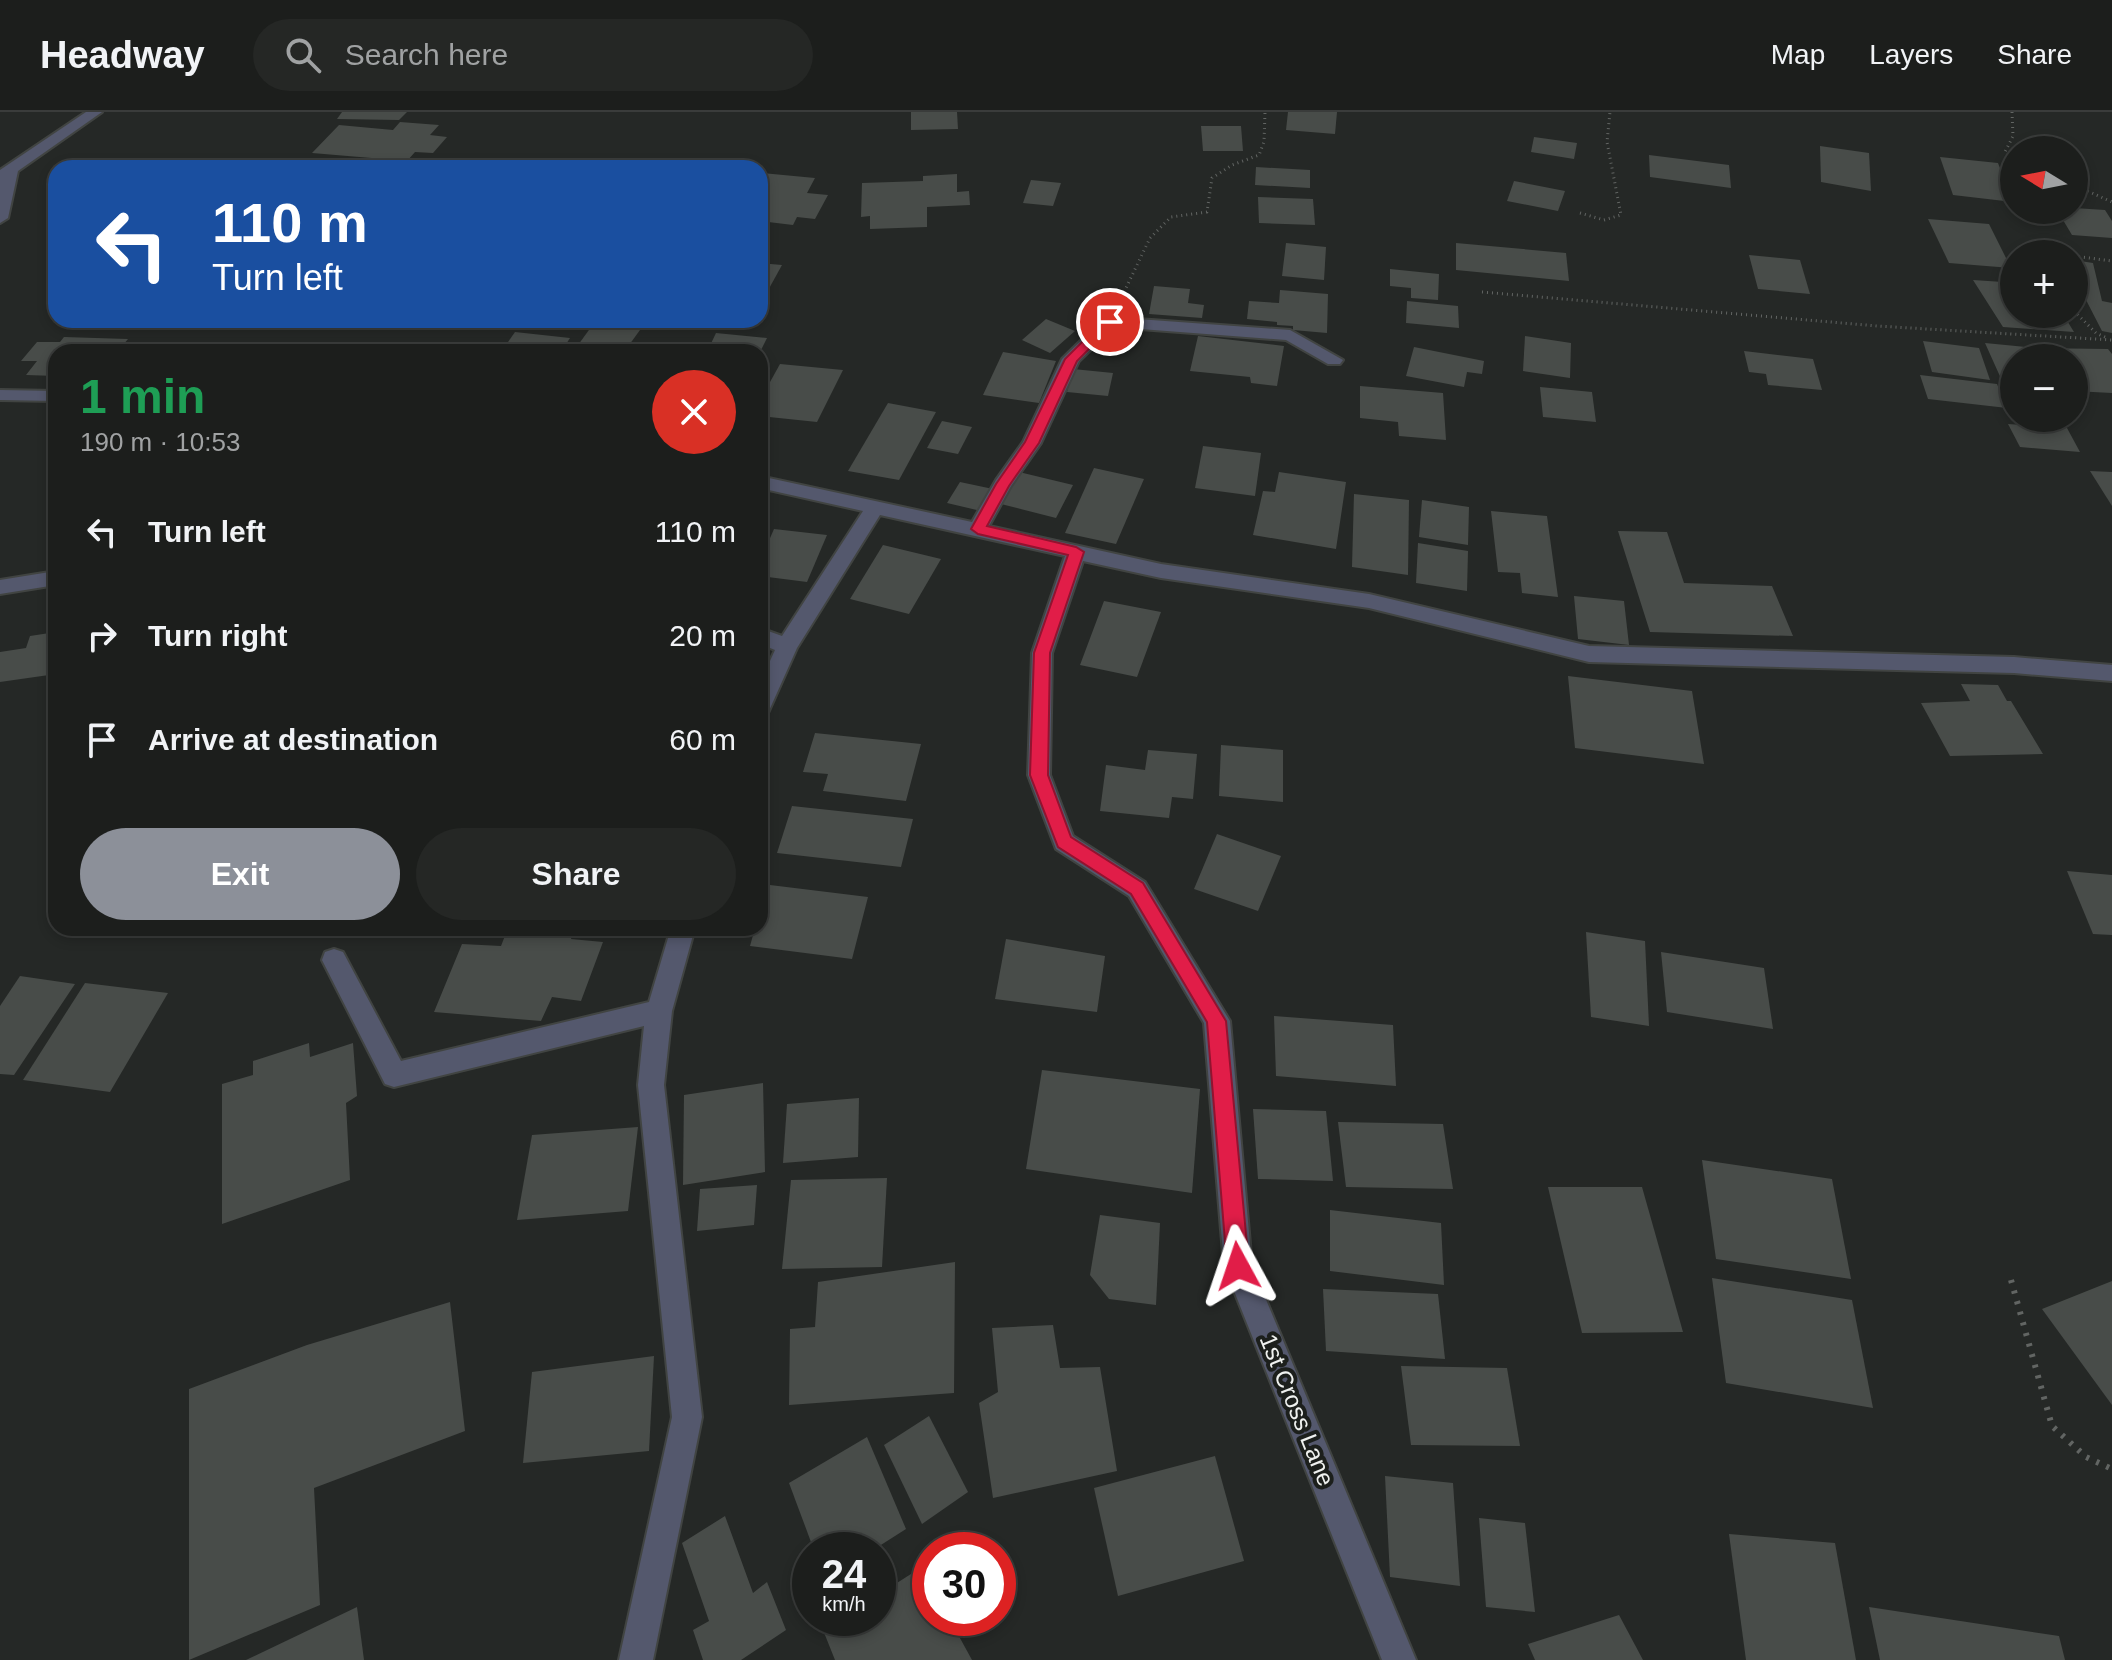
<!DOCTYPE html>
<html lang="en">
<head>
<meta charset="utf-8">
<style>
	:root { --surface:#1c1e1c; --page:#252725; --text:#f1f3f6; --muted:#a0a2a3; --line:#3a3c3b; --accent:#8c9099 }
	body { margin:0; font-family:Arial,sans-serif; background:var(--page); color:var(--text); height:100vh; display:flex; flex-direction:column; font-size:30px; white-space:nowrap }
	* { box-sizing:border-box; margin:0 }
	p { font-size:26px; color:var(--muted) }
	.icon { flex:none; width:44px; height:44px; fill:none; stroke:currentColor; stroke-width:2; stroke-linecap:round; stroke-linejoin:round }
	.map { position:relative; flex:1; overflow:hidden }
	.side { position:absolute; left:48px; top:232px; width:720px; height:592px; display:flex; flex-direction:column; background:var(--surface); border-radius:24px; box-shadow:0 4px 12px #0003,0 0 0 2px var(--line) }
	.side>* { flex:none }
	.guide { position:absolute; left:48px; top:48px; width:720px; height:168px; border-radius:24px; box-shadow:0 4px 12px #0003,0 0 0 2px var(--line); background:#1a4fa0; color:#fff; overflow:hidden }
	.needle { width:52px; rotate:280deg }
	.tools { position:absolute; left:2000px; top:24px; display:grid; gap:16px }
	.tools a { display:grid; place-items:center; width:88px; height:88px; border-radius:50%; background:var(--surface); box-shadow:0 4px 12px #0003,0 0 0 2px var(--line); font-size:40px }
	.speed { position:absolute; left:792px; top:1420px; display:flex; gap:16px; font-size:40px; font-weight:700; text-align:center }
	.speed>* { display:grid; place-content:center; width:104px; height:104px; border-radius:50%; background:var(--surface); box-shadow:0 4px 12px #0003,0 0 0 2px var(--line); line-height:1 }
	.speed small { font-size:20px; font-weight:400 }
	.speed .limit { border:12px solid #d22; background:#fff; color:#111 }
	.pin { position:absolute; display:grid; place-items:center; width:68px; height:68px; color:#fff; margin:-34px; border:4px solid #fff; border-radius:50%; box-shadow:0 2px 8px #0007 }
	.me { position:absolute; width:88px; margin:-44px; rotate:355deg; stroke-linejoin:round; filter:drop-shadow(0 0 6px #0008) }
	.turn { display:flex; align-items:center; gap:28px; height:168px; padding:0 32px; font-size:36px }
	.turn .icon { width:104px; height:104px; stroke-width:2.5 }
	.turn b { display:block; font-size:56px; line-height:68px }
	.round { display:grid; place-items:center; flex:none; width:84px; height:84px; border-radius:42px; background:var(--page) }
	.headline { display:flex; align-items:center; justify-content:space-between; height:136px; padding:0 32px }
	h1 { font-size:48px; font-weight:700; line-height:60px; color:#1e9e55 }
	.primary-button { display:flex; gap:16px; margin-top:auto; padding:16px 32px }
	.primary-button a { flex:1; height:92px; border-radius:48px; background:var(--accent); color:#fff; font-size:32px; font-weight:700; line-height:92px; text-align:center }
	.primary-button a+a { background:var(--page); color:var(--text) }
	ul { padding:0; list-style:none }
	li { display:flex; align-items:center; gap:24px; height:104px; padding:0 32px }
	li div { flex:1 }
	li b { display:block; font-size:30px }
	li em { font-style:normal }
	header { display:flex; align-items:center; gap:48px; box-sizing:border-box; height:112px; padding:0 40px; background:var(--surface); border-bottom:2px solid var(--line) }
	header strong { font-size:38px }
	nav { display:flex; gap:44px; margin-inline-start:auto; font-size:28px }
	.search { width:560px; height:72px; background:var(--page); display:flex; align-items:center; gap:20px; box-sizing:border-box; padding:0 28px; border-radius:44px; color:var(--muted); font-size:30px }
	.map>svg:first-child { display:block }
	.building { fill:#484c49 }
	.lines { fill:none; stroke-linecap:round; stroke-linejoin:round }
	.minor-casing { stroke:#414442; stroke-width:4 }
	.path-far1 { stroke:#626563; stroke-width:3; stroke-dasharray:1 4; stroke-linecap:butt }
	.path { stroke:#626563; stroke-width:6; stroke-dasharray:3 8; stroke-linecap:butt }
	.minor { fill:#54586d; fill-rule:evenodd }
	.route { fill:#e11d48; stroke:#92132f; stroke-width:2 }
	.labels { text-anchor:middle; stroke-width:8; stroke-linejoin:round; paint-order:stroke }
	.street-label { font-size:24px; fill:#eff1ef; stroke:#1c1f1c }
</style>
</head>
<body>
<header>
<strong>Headway</strong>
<div class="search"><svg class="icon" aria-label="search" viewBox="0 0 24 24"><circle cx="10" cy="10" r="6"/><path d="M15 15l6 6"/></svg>Search here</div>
<nav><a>Map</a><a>Layers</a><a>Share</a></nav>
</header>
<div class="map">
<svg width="2112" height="1548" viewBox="0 0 2112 1548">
	<rect width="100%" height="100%" fill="#252826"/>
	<g class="building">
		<path d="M342,0H407L399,8L337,7Z"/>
		<path d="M911,0H957L958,17L911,18Z"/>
		<path d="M1288,0H1337L1335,22L1286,18Z"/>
		<path d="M400,10L439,13L430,23L447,25L433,41L415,40L407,49L312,41L339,13L393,18Z"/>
		<path d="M1201,14H1241L1243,39H1203Z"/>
		<path d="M1534,25L1577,31L1574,47L1531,40Z"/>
		<path d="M1820,34L1869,41L1871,79L1821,70Z"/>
		<path d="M1649,43L1729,53L1731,76L1650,65Z"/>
		<path d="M1940,45L1998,51L2013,90L1953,83Z"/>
		<path d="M579,46L639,51L635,56H572Z"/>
		<path d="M133,50L131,56H93L92,54Z"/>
		<path d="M1256,55L1310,58V76L1255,73Z"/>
		<path d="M761,61L815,66L807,81L828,83L815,107L797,105L793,113L760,109Z"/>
		<path d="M957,62V80L969,79L970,93L927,95V115L870,117V104L861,105L862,71L923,69V64Z"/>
		<path d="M1031,68L1061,71L1053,94L1023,91Z"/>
		<path d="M1514,69L1565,79L1558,99L1507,89Z"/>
		<path d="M1258,85L1313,87L1315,113L1259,111Z"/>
		<path d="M2074,96L2105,98L2112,109V126L2072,123L2057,98Z"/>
		<path d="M1928,107L1989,112L2011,156L1949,151Z"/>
		<path d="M1286,131L1326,135L1324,168L1282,164Z"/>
		<path d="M1456,131L1566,141L1569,169L1456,158Z"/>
		<path d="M1749,143L1800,148L1810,182L1758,177Z"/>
		<path d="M2074,148L2093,151L2102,189L2112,191V221L2102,219L2085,186L2074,184Z"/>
		<path d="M760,151L782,153L760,193Z"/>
		<path d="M1390,157L1439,162L1438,188L1411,186V176L1390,174Z"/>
		<path d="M1973,168L2003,170L2014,184V202H2063L2074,220L2003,215Z"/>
		<path d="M1154,174L1190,177L1188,191L1204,193L1202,206L1149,202Z"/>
		<path d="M1280,178L1328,182L1327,221L1293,218V214L1277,213V210L1247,207L1249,189L1279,191Z"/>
		<path d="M1407,189L1458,194L1459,216L1406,211Z"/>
		<path d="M1046,207L1075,219L1050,241L1022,228Z"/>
		<path d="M594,211L640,218L624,240H573Z"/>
		<path d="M515,220L570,226L561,240H501Z"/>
		<path d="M716,221L767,226L760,240H707Z"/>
		<path d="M1198,224L1284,234L1277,274L1251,271L1250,265L1190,259Z"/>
		<path d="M1525,224L1571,231L1570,266L1523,259Z"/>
		<path d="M64,225L128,227L117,240H56V264L26,263L37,249H21L37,230H60Z"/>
		<path d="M1923,229L1979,236L1990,268L1932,260Z"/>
		<path d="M1985,231L2026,235L2030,246H2014V273L2003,271Z"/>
		<path d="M1414,235L1484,249L1482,262L1467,260L1464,275L1406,264Z"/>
		<path d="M2029,236L2108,237L2112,242V281L2074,279V246H2036Z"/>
		<path d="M1744,239L1813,247L1822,278L1768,273L1766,262L1749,260Z"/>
		<path d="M1003,240L1056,249L1039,291L983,283Z"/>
		<path d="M780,252L843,258L817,310L760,304V288Z"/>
		<path d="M1073,257L1113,261L1108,284L1067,280Z"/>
		<path d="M1920,263L1997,272L2007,296L1928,287Z"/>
		<path d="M1360,274L1443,281L1446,328L1399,324L1398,310L1360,306Z"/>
		<path d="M1540,275L1592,280L1596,310L1543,305Z"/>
		<path d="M888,291L936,300L899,368L848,359Z"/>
		<path d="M942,309L972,315L958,342L927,336Z"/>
		<path d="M2008,312L2067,316L2080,340L2020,335Z"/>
		<path d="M1203,334L1261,341L1255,384L1195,376Z"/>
		<path d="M1094,356L1144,367L1116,432L1065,421Z"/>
		<path d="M2090,359L2112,360V394Z"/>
		<path d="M1019,360L1073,373L1056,406L1001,392Z"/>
		<path d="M1279,360L1346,370L1336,437L1253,423L1263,379L1275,380Z"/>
		<path d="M960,370L993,377L981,399L947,391Z"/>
		<path d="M1354,382L1409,388L1408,463L1352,455Z"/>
		<path d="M1422,388L1469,395L1468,433L1419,425Z"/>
		<path d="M1491,399L1547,404L1558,485L1522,481L1520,461L1498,460Z"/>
		<path d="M774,417L827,423L807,470L760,464V449Z"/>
		<path d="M1618,419L1667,420L1684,471L1772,474L1793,524L1650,520Z"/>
		<path d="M1418,431L1468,439L1467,479L1416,471Z"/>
		<path d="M883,433L941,447L909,502L850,487Z"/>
		<path d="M1574,484L1624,489L1629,533L1578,527Z"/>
		<path d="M1104,489L1161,500L1137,565L1080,553Z"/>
		<path d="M56,520V562L0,570V540L26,536L30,524Z"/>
		<path d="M1568,564L1692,579L1704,652L1575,636Z"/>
		<path d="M1961,572L1998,573L2007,589H2011L2043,642L1950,644L1921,591L1970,589Z"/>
		<path d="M815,621L921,632L906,689L823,679L828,662L803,660Z"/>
		<path d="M1221,633L1283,638V690L1219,684Z"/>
		<path d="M1148,638L1197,642L1193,687L1172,685L1169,706L1100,699L1106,653L1145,658Z"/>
		<path d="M792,694L913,707L901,755L777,741Z"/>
		<path d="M1217,722L1281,744L1258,799L1194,777Z"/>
		<path d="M2067,759L2112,763V823L2093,822Z"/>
		<path d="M770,773L868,785L852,847L750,834L755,816H760V802Z"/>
		<path d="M245,816H314L311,823Z"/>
		<path d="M413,816H495L493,823L412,820Z"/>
		<path d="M508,816H574L571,827L603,830L581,889L552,885L541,909L434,900L462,832L501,834Z"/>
		<path d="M1586,820L1645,829L1649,914L1591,905Z"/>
		<path d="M1006,827L1105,844L1097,900L995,887Z"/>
		<path d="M1661,840L1764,856L1773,917L1667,900Z"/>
		<path d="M20,864L75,872L14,963L0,962V894Z"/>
		<path d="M85,871L168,881L110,980L23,968Z"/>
		<path d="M1274,904L1393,913L1396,974L1276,964Z"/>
		<path d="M309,931L310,945L353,931L357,984L346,991L350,1068L222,1112V972L253,963V949Z"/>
		<path d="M1042,958L1200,977L1192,1081L1026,1057Z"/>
		<path d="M763,971L765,1060L683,1073L684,983Z"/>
		<path d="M859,986L858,1045L783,1051L787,992Z"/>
		<path d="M1253,997L1326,999L1333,1069L1258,1067Z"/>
		<path d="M1338,1010L1443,1012L1453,1077L1346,1075Z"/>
		<path d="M638,1015L628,1099L517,1108L532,1023Z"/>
		<path d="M1702,1048L1832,1067L1851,1167L1716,1147Z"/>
		<path d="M887,1066L882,1155L782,1157L791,1068Z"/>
		<path d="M757,1073L754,1113L697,1119L700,1077Z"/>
		<path d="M1548,1075H1642L1683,1220L1582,1221Z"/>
		<path d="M1330,1098L1441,1111L1444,1173L1330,1159Z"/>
		<path d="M1100,1103L1160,1111L1156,1193L1109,1187L1090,1163Z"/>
		<path d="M955,1150L954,1281L789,1293L790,1217L815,1215L818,1170Z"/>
		<path d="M1712,1166L1852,1188L1873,1296L1726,1271Z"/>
		<path d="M2112,1169V1293L2042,1197Z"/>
		<path d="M1323,1177L1438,1182L1445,1247L1326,1239Z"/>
		<path d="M450,1190L465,1319L314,1376L320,1493L189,1548V1277L307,1233Z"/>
		<path d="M1053,1213L1060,1256L1100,1255L1117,1359L993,1386L979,1291L998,1280L992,1216Z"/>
		<path d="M654,1244L649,1339L523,1351L532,1260Z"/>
		<path d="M1401,1254L1507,1256L1520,1334L1411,1333Z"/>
		<path d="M929,1304L968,1380L922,1412L884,1333Z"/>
		<path d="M867,1325L906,1417L873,1438H814L789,1371Z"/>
		<path d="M1215,1344L1244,1449L1118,1484L1094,1376Z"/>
		<path d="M1385,1364L1453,1371L1460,1474L1390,1465Z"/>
		<path d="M725,1404L753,1481L767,1470L786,1518L741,1548H703L693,1518L709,1509L682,1431Z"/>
		<path d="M1479,1406L1525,1411L1535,1500L1486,1495Z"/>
		<path d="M1729,1422L1835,1431L1856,1548H1746Z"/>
		<path d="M922,1455L930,1470V1506H949L972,1548H835L823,1518L843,1506H878V1483Z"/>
		<path d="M357,1495L364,1548H246Z"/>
		<path d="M1869,1495L2059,1524L2065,1548H1880Z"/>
		<path d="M1619,1503L1643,1548H1535L1528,1532Z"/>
	</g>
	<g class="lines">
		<g class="minor-casing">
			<g id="minor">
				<path d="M86,0H102L18,59L8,106L0,111V58Z"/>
				<path d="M1110,205L1290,218L1343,248L1340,252H1328L1286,228L1114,215L1079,249L1041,331L1011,374L989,414L1161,452L1369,482L1589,534L2014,545L2112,553V569L2014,561L1589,550L1369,496L1161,466L1083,449L1052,541L1050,663L1073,724L1145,770L1230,909L1252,1154L1416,1548H1382L1224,1154L1204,911L1129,784L1056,737L1028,663L1032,541L1065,444L880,403L797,536L768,601L760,603V571L775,538L760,532V516L782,524L863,399L760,376V364L972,410L996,368L1023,330L1062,247L1104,206Z"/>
				<path d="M0,278L56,279V289L0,288Z"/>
				<path d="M56,459V473L0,482V468Z"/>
				<path d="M671,816H695L672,899L664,973L702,1305L653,1548H619L672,1305L638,973L644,914L394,975L385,972L322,848L325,840L334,837L343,840L401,949L649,890Z"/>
			</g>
		</g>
		<g class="path-far1">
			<path d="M2012,0L2013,24L2005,40L2014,49"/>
			<path d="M2074,73L2112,90"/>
			<path d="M1580,101L1604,108L1621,103L1607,30L1610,0"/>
			<path d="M2074,144L2112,149"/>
			<path d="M1124,180L1150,126L1171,105L1207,100L1212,66L1232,53L1259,43L1264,30L1265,0"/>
			<path d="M1482,180L1877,214L2112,228"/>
			<path d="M2074,199L2096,221L2107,226"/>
		</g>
		<path class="path" d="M2011,1168L2052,1314L2086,1345L2112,1357"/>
		<use href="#minor" class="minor"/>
	</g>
	<path class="route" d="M1105,207L1116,210L1077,249L1039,331L1009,374L987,414L1076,435L1084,440L1050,541L1048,663L1071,725L1143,771L1226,909L1249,1154L1246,1162L1238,1165L1230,1162L1227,1154L1207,910L1131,782L1058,735L1030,663L1034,541L1068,443L978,422L971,417L996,372L1025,330L1065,247Z"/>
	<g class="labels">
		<g class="street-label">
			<text transform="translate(1297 1298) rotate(68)" y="8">1st Cross Lane</text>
		</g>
	</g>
</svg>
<div class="tools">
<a><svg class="needle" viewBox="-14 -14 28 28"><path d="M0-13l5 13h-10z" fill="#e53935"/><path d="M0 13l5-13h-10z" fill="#a0a2a3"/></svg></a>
<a>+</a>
<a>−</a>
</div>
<div class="speed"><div>24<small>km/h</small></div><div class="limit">30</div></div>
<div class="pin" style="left:1110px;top:210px;background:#d93025"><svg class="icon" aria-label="arrive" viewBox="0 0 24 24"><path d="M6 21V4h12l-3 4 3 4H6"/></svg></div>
<svg class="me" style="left:1238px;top:1154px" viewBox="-20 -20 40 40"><path d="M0-17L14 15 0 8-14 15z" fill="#e11d48" stroke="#fff" stroke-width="4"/></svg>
<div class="guide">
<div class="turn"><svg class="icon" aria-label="left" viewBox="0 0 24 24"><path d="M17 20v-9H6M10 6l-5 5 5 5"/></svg><div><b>110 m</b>Turn left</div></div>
</div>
<section class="side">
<div class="headline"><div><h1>1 min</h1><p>190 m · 10:53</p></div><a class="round" style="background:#d93025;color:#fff"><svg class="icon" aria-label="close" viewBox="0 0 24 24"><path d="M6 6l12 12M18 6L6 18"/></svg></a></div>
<ul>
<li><svg class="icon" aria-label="left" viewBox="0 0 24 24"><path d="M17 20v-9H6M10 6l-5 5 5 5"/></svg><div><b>Turn left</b></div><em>110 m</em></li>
<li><svg class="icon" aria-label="right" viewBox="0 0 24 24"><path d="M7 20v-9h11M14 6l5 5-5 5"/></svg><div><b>Turn right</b></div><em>20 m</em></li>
<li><svg class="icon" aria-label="arrive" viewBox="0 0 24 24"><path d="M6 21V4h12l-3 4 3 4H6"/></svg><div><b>Arrive at destination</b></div><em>60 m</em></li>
</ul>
<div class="primary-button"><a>Exit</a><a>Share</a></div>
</section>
</div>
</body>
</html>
